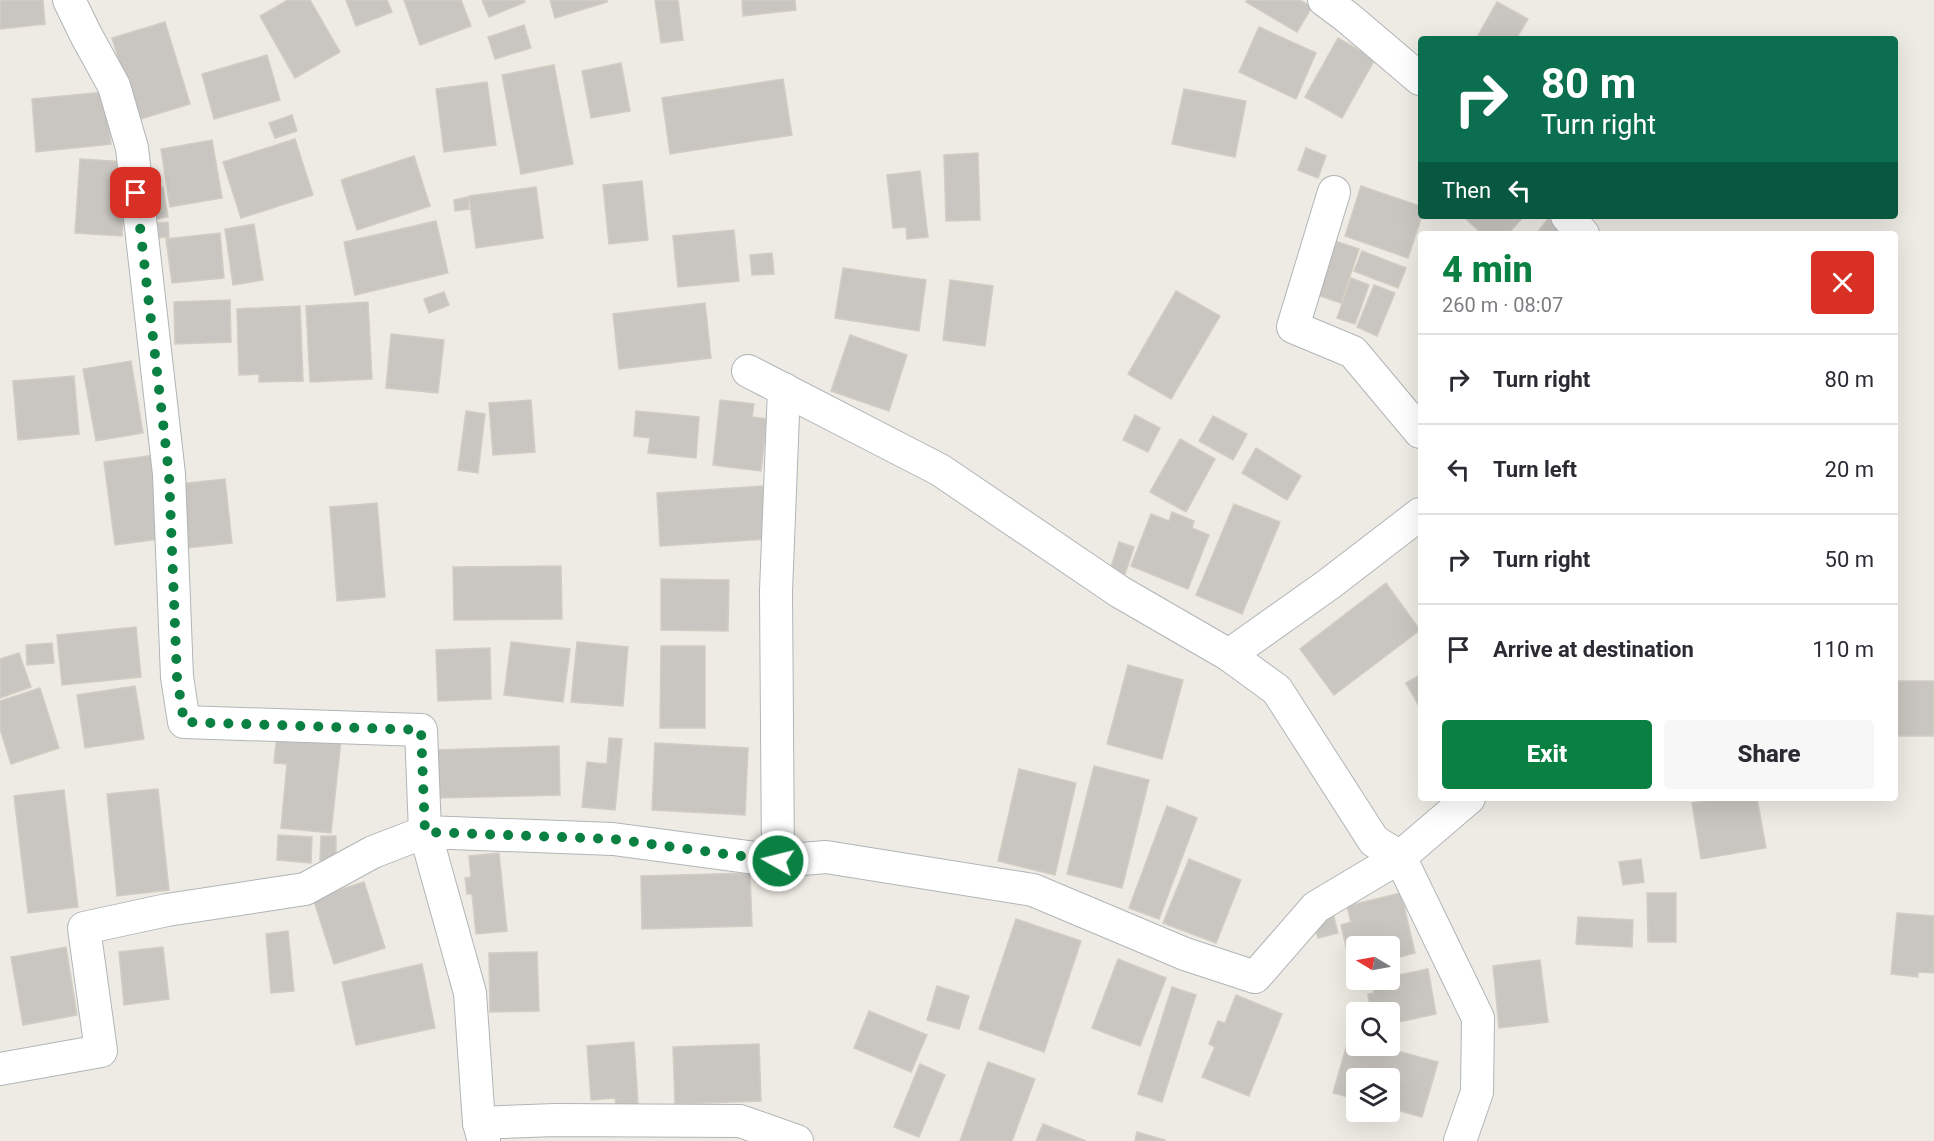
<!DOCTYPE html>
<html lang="en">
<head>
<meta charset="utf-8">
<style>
	:root { --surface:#fff; --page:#f7f7f7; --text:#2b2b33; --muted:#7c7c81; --line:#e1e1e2; --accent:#0b8043 }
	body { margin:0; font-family:Roboto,sans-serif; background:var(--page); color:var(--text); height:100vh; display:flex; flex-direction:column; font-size:22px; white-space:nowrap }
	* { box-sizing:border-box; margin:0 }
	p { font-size:20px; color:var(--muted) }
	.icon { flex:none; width:33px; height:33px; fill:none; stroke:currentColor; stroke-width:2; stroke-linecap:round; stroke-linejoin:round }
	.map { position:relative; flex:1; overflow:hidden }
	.details { position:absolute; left:1418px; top:231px; width:480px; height:570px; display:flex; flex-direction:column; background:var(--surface); border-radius:6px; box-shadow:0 6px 24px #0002 }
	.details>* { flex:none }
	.top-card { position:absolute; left:1418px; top:36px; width:480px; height:183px; border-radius:6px; box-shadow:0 6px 24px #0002; background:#0b6e4f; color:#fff; overflow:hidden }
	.needle { width:39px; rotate:280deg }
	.buttons { position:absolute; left:1346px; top:936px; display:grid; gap:12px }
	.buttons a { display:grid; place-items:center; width:54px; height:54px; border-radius:6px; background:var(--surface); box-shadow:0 6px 24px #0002; font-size:30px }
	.pin { position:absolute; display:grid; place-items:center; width:51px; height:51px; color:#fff; margin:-26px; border-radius:12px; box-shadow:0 3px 9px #0006 }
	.me { position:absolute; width:66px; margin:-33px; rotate:278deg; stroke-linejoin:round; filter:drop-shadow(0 0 4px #0008) }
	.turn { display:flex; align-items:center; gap:21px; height:126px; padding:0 24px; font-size:27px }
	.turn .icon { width:78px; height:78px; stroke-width:2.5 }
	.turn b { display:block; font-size:42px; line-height:51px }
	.then { display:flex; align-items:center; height:57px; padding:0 24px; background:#0003; gap:12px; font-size:22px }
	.round { display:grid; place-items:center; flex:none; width:63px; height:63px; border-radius:6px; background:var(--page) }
	.summary { display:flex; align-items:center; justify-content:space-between; height:102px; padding:0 24px }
	h1 { font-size:36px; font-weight:800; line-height:45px; color:var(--accent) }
	.primary-button { display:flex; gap:12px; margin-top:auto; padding:12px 24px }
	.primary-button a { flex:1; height:69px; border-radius:6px; background:var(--accent); color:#fff; font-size:24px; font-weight:800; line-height:69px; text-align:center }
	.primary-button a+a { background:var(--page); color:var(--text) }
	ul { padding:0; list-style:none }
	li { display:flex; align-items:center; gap:18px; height:90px; padding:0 24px; border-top:2px solid var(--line) }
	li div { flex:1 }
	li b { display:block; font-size:22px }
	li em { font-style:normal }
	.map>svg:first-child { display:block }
	.building { fill:#c9c6c1; stroke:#d2cdc3; stroke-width:1.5 }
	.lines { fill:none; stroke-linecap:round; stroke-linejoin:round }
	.street-casing { stroke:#b1b5b8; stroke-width:34 }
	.street { stroke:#fff; stroke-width:32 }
	.route { stroke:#0b8043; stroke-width:10; stroke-dasharray:0 18 }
</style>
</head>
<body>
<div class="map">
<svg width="1934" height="1141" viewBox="0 0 1934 1141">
	<rect width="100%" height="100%" fill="#eeebe4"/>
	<g class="building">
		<path d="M0,0H43L45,24L0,29Z"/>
		<path d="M288,0H310L340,52L295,78L260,16Z"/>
		<path d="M346,0H387L392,12L356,26Z"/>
		<path d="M404,0H461L471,26L420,45Z"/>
		<path d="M482,0H524L525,2L489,17Z"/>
		<path d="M550,0H607V2L555,18Z"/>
		<path d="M655,0H678L683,40L661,43Z"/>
		<path d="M742,0H795L796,10L743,16Z"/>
		<path d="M1247,0H1300L1312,7L1297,32L1246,2Z"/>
		<path d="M1497,2L1528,19L1516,39H1476Z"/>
		<path d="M165,22L190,104L137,120L112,38Z"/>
		<path d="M524,25L531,48L495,59L488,37Z"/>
		<path d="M1259,27L1316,53L1296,99L1239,72Z"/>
		<path d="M1338,38L1375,59L1342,118L1305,97Z"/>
		<path d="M267,55L280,100L214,119L202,74Z"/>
		<path d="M621,63L630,111L591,118L582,71Z"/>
		<path d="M554,65L573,164L521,174L502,75Z"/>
		<path d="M783,79L792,135L670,154L662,98Z"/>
		<path d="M487,82L496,145L444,152L436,89Z"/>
		<path d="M1184,89L1246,101L1235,157L1172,144Z"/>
		<path d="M105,92L111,144L36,152L32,99Z"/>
		<path d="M292,115L297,131L275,138L269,123Z"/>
		<path d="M295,139L313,195L241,218L223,162Z"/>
		<path d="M212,140L222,198L170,207L161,149Z"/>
		<path d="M1306,148L1326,156L1318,178L1298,170Z"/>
		<path d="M978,153L980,220L946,221L944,155Z"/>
		<path d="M414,156L430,206L357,230L341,180Z"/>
		<path d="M80,159L127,162L122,236L75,233Z"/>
		<path d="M920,171L928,237L907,239L906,227L893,228L887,175Z"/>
		<path d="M642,181L648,240L609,244L603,185Z"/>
		<path d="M1361,186L1420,206L1422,216L1408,258L1345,236Z"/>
		<path d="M163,187L168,217L150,220L145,190Z"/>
		<path d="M536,187L543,238L476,248L469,196Z"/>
		<path d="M468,197L469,209L455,211L454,200Z"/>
		<path d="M1463,216H1524L1508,234H1482Z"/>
		<path d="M1550,216L1573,234H1536Z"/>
		<path d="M436,221L448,273L355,295L344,242Z"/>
		<path d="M168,222L169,237L154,238L152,224Z"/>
		<path d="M254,224L263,280L233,285L225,229Z"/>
		<path d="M734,230L739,281L678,287L673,236Z"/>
		<path d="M220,233L224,278L172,283L166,239Z"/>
		<path d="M1335,241L1359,249L1341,303L1317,295Z"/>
		<path d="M1362,251L1406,268L1398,288L1354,271Z"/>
		<path d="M772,253L774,274L752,275L750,255Z"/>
		<path d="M843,268L926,280L919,331L835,318Z"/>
		<path d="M1351,278L1369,285L1355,324L1337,318Z"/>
		<path d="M950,280L993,286L985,346L943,340Z"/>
		<path d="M1374,285L1395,293L1377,336L1357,327Z"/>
		<path d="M1176,291L1220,316L1171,399L1128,374Z"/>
		<path d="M444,292L449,305L429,313L424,299Z"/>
		<path d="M230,300L231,342L175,344L174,302Z"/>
		<path d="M368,302L372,379L310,382L306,306Z"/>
		<path d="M705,303L711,358L619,369L613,314Z"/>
		<path d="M300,306L303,381L259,382V374L239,375L237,309Z"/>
		<path d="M391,334L444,340L438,393L386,388Z"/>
		<path d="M850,335L907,355L889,411L831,391Z"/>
		<path d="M131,361L143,433L96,441L83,369Z"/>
		<path d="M74,376L79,434L18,440L13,381Z"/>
		<path d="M531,400L535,452L493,455L489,403Z"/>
		<path d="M720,400L754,404L752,417L767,419L761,471L713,465Z"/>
		<path d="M466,411L485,414L478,473L458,470Z"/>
		<path d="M636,411L699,417L696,458L648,453L650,438L634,436Z"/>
		<path d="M1135,415L1160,428L1148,452L1123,440Z"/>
		<path d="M1213,416L1247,434L1233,460L1199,441Z"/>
		<path d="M1180,439L1215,459L1186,512L1150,492Z"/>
		<path d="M1256,448L1301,476L1287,500L1242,473Z"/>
		<path d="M155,455L167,538L115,545L104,462Z"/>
		<path d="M225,479L232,543L186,548L179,484Z"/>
		<path d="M763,486L766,539L660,546L657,493Z"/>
		<path d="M377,503L385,597L337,601L330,507Z"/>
		<path d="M1234,504L1280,522L1242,614L1196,595Z"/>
		<path d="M1172,512L1194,521L1192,528L1209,535L1188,589L1131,566L1151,514L1169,521Z"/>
		<path d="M1119,542L1134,547L1125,574L1110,570Z"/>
		<path d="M561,566L562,619L454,620L453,567Z"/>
		<path d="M661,579L729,580L728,631L661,630Z"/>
		<path d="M1386,583L1420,630L1334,695L1300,649Z"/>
		<path d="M136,627L141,677L62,685L57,635Z"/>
		<path d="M511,642L570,649L563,702L504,695Z"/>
		<path d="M577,642L628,647L623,706L571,702Z"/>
		<path d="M52,643L54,663L27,665L26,645Z"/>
		<path d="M661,646H705V728H660Z"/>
		<path d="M490,648L491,699L438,701L436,650Z"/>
		<path d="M19,653L31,687L0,698V659Z"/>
		<path d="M1128,665L1183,680L1162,759L1107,744Z"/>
		<path d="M1420,675V708L1406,683Z"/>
		<rect x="1894" y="681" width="40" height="55"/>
		<path d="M135,686L144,739L85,748L77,695Z"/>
		<path d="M40,688L59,748L11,764L0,729V701Z"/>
		<path d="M277,734L341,740L331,833L281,828L287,764L274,763Z"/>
		<path d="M609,738L622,739L615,810L582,807L587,762L607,764Z"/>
		<path d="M655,743L748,748L745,815L652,810Z"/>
		<path d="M559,746L560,795L438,798V750Z"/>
		<path d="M1094,766L1149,780L1122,888L1067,874Z"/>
		<path d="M1019,769L1076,783L1055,875L998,861Z"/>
		<path d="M158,789L169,890L117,896L107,794Z"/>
		<path d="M64,790L78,907L28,913L14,796Z"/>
		<path d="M1720,798H1757L1766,848L1701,859L1692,803Z"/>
		<path d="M1167,806L1197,818L1159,919L1129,908Z"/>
		<path d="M278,835L312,837L311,863L277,860Z"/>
		<path d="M321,836H336V862H320Z"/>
		<path d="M499,853L507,931L476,934L472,894H467L465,878L471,877L469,856Z"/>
		<path d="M1189,859L1241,880L1216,943L1163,923Z"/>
		<path d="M1641,859L1644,882L1623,885L1619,862Z"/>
		<path d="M750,873L752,926L642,929L641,876Z"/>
		<path d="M364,882L385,948L334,964L313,898Z"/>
		<path d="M1401,893L1415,953L1389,960V946H1356V949L1347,951L1341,925L1351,922L1347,906Z"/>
		<path d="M1647,893H1676V942H1648Z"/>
		<path d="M1333,913L1338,933L1318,938L1312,919Z"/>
		<path d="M1897,913L1934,916V973L1918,972V977L1891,974Z"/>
		<path d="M1578,917L1633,920L1632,947L1576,944Z"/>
		<path d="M1016,919L1081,941L1044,1052L979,1029Z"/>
		<path d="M288,931L294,991L271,993L266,934Z"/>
		<path d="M66,947L77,1015L23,1025L11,957Z"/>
		<path d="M163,947L169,999L124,1005L119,952Z"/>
		<path d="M537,952L539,1011L490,1012L489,953Z"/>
		<path d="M1118,959L1166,978L1140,1046L1092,1028Z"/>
		<path d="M1540,960L1548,1022L1499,1028L1493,966Z"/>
		<path d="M422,964L435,1028L356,1045L342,982Z"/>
		<path d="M1428,969L1436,1014L1389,1024V1012H1378L1377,1007L1370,1008L1368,994L1374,993L1372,980H1389V977Z"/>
		<path d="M937,986L969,996L959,1029L927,1020Z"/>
		<path d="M1172,987L1196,995L1162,1102L1138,1094Z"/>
		<path d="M1236,995L1282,1014L1249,1096L1202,1077L1215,1047L1209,1044L1218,1021L1225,1023Z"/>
		<path d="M869,1011L927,1035L911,1072L854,1048Z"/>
		<path d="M1349,1037L1356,1039V1046H1379L1438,1062L1422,1117L1389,1108V1078H1356V1099L1333,1093Z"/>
		<path d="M634,1042L638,1104L616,1106L615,1098L591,1100L587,1046Z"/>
		<path d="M759,1044L761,1101L675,1104L673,1047Z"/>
		<path d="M988,1062L1035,1079L1012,1141H960Z"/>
		<path d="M920,1064L945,1075L919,1137L894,1127Z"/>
		<path d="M1043,1124L1086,1141H1036Z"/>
		<path d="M1137,1132L1165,1140V1141H1135Z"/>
	</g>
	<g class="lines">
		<g class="street-casing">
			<g id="street">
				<path d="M1324,0L1347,17L1420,79"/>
				<path d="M1334,192L1293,327L1353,352L1420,432"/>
				<path d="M1567,216L1583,234"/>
				<path d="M748,371L940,470L1120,592L1229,655L1277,690L1374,841L1400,857L1478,1018L1477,1092L1460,1141"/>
				<path d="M1229,655L1329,584L1420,514"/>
				<path d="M778,861L826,857L1033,890L1185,954L1255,977L1316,907L1400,857L1469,798"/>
				<path d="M0,1069L101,1051L84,928L167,910L305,889L373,852L425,832L421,730L184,722L177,677L169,474L132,148L114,86L86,35L69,0"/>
				<path d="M479,1123L470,993L425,832L613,839L778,861L776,591L784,389"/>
				<path d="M484,1141L479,1123L555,1120L740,1121L797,1141"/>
			</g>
		</g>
		<use href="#street" class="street"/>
	</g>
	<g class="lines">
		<path class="route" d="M136,193L169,474L177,677L184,722L421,730L425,832L613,839L778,861"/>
	</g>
</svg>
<div class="buttons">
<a><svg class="needle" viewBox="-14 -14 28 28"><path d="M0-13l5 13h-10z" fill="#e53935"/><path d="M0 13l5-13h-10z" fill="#7c7c81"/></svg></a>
<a><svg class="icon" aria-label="search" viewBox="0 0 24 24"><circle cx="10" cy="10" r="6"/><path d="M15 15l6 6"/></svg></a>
<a><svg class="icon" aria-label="layers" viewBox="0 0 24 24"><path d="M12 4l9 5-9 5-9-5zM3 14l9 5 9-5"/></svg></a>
</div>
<div class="pin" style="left:136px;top:193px;background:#d93025"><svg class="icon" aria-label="arrive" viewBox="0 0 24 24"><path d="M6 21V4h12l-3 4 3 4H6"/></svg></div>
<svg class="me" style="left:778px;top:861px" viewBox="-20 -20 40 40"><circle r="17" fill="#0b8043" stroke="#fff" stroke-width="3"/><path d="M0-11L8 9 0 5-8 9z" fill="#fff"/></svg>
<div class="top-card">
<div class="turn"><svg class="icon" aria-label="right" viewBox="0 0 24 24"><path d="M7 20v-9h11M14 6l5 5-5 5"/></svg><div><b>80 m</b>Turn right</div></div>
<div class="then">Then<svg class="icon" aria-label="left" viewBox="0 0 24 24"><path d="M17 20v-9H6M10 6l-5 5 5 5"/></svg></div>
</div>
<section class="details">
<div class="summary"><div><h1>4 min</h1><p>260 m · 08:07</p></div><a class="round" style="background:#d93025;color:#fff"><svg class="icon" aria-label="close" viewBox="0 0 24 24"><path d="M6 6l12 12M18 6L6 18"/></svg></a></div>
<ul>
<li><svg class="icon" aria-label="right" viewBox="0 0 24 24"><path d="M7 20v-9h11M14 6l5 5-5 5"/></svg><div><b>Turn right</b></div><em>80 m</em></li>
<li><svg class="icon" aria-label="left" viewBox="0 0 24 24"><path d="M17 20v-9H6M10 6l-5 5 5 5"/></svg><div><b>Turn left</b></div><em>20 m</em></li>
<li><svg class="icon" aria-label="right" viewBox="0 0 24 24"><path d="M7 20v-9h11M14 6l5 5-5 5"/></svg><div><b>Turn right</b></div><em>50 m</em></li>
<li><svg class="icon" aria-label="arrive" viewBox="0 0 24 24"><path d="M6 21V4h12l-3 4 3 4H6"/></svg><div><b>Arrive at destination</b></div><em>110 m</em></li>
</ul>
<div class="primary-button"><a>Exit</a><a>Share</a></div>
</section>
</div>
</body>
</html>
